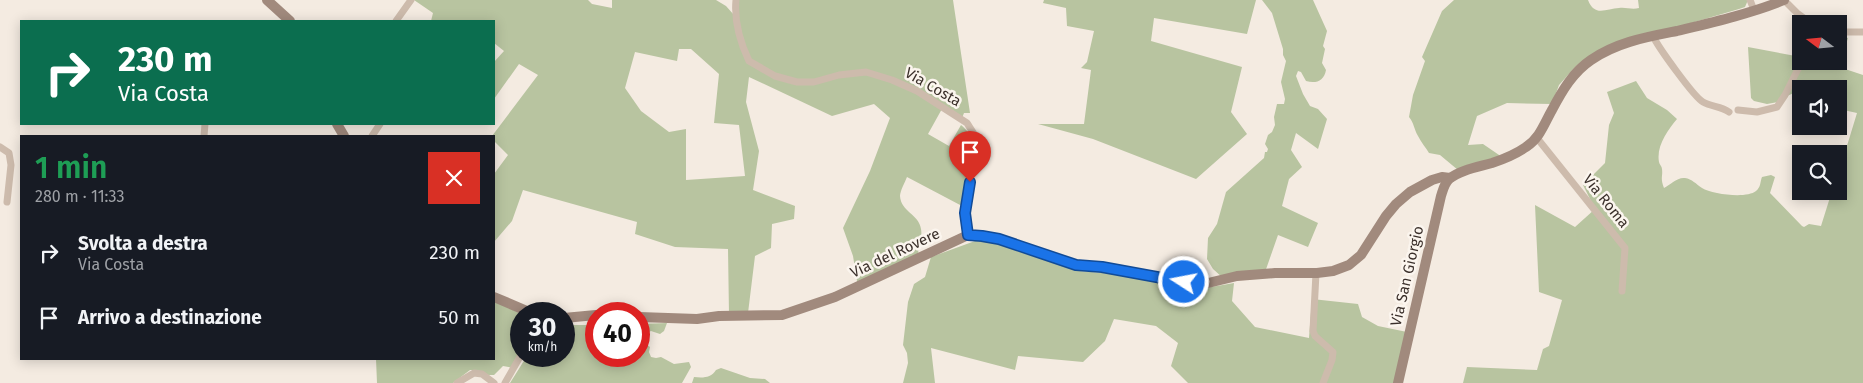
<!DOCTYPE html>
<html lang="it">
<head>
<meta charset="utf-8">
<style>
	:root { --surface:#171b24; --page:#20242c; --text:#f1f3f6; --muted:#9ea1a6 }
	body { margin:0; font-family:"Fira Sans",sans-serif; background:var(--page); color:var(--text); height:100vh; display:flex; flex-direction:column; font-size:19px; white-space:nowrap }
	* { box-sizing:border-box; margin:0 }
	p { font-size:16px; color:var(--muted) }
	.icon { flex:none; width:28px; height:28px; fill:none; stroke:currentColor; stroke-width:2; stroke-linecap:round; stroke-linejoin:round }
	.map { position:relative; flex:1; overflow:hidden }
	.sheet { position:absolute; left:20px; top:135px; width:475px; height:225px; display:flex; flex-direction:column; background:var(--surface); border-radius:0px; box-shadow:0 2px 12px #0003 }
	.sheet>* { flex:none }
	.guide { position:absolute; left:20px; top:20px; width:475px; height:105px; border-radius:0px; box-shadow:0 2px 12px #0003; background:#0b6e4f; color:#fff; overflow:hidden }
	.needle { width:32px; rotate:286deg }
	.fabs { position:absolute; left:1792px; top:15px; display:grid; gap:10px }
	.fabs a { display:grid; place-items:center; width:55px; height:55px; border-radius:0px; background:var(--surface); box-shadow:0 2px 12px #0003; font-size:25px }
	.speed { position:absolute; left:510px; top:302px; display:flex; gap:10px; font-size:25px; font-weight:700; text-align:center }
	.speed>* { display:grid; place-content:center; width:65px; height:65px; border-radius:50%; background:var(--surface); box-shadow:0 2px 12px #0003; line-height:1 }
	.speed small { font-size:12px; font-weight:400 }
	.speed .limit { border:8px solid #d22; background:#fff; color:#111 }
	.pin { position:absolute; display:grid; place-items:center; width:42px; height:42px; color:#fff; margin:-51px -21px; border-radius:50% 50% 50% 0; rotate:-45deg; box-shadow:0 0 5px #0007 }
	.pin .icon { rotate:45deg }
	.me { position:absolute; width:55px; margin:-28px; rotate:281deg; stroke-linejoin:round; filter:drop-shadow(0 0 4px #0008) }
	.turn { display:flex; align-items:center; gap:18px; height:105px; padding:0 15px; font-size:22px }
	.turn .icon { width:65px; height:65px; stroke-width:2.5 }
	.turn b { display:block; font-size:35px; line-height:42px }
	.round { display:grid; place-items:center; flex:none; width:52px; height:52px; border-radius:0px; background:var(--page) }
	.head { display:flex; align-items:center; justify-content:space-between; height:85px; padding:0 15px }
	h1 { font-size:30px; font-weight:600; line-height:38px; color:#1e9e55 }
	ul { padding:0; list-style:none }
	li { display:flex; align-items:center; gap:15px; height:65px; padding:0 15px }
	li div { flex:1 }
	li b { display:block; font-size:19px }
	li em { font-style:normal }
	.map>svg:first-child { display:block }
	.green { fill:#b8c4a0; fill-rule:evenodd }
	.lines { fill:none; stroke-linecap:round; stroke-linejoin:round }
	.street { stroke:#cdbbac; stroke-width:7 }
	.secondary { stroke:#a18a7d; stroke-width:10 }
	.route-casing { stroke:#114b97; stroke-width:12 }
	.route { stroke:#1a73e8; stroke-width:9 }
	.labels { text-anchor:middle; stroke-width:5; stroke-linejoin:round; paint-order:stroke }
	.street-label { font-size:15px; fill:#3b302b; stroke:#fbf5ee }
</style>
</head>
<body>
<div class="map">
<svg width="1863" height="383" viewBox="0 0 1863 383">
	<rect width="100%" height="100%" fill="#f4ebe1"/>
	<g class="green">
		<path d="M414,0H588L592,4L612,8V0H716L726,6L734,15H739V0H953L970,113H964L962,118L943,107L928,134L949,146L961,125C967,130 975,139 976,148C977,155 964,196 962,206L907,177C905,182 900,191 900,196C901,212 919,214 921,229C923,240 916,245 919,256L858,287L853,256L843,228L870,171L890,118L874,104L832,116L749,77L746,102L759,151L753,190L795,206L794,219L772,224L771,248L755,256L748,313L729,314L728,249L675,247L635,234L637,222L523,190L512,221L494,242V174L508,155L494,141V136H492L538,75L519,64L494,99V62L504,51L494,43V21H431L433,13ZM679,49H691L719,74L714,123L739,125L745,176L686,180V129L669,132L641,111L625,88L635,52L677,61Z"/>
		<path d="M1044,0H1256L1247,34L1154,18L1151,41L1242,67L1231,112L1247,134L1196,179L1093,139L1038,124H1084L1091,70L1081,68L1087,62L1094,31L1067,26L1066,8L1043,3Z"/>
		<path d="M1262,0H1313L1327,31L1323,46L1325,49L1322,63L1326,70C1324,81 1316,84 1306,81L1301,72L1298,71L1296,76L1303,94L1310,106L1318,109L1327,119L1318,149L1296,133L1291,150L1302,167L1289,179L1282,206L1318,223L1308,247L1278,235L1264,275L1223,278L1213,269L1207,259L1208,238L1217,224L1226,192L1264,158L1265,152H1267L1268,149L1265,144L1268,135L1272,132L1275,125L1274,117L1277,104H1284L1285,99L1281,82L1286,61L1283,55V49L1272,13Z"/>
		<path d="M1454,0H1588C1595,18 1607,8 1619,8C1626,7 1632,10 1639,8L1638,0H1748L1745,7L1739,9L1599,50L1576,66L1559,85L1552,104L1507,103L1477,116L1468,145L1483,144L1502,157L1458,170L1440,155L1429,153C1426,148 1421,142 1418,136C1414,129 1414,123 1409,117L1413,95L1425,61L1422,57L1442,11Z"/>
		<path d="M1839,36L1848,38L1839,67L1863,75V383H1463L1467,367L1537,370L1543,349L1549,346L1562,300L1539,292L1535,205L1575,227L1595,209L1583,185L1605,163L1609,125L1614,113L1607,92L1636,81L1647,98L1667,110L1677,119C1668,130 1656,146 1659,162C1659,164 1662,166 1662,169C1663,177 1660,178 1664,188C1670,185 1677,177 1685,178C1692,179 1696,184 1702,188C1712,194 1746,199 1756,191C1761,187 1760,182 1762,177L1771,175L1775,177L1770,193L1802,226L1804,227L1809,224L1821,226L1832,191H1839V172L1857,113L1839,109V89H1801V95L1796,92L1778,100V102L1767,104L1754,101L1751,98L1748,47L1801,57V61H1839Z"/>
		<path d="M975,241L993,242L1080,271L1139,276L1179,286L1200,289L1234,283L1232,301L1255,327L1309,338L1312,299L1358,304L1362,317L1378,326L1407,332L1395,383H1188L1171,366L1178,343L1156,326L1114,319L1105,341L1083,362L1018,356L1015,370L931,348L935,383H903L908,363L907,353L903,345L908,302L914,284L925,277L931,257Z"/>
		<path d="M494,300L521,314V352L514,368L503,366L494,375H488L476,370H470L453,383H377L376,359H494Z"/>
		<path d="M667,323L664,331L660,334L651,331L639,337V324Z"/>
		<path d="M564,325H596V356H639V343L641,345L646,344L650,347L649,352L651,357L656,358L661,357L674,364L689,362L691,367L682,383H510L527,356H564Z"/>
		<path d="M721,368L750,378L765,379L770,383H692L694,377C703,378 711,378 716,370Z"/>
	</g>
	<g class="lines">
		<g class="street">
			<path d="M736,0C734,21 740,42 749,61L775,76L797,82H814L839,75L866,72L892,80L917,91L967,123L974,134L975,147L965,213L968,235"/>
			<path d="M1750,0L1754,10"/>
			<path d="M1784,0L1797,13L1812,24"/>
			<path d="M396,21L411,0"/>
			<path d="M1839,32H1863"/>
			<path d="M1653,36C1658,47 1694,97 1703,102C1712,107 1721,106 1729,112"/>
			<path d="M1738,110L1757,112L1777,107L1785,95L1802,61"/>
			<path d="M204,136L205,124"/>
			<path d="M372,136L380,124"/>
			<path d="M1537,138L1625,248L1622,291"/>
			<path d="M0,147L9,153L11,165L7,202"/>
			<path d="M1316,273L1313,331L1315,336L1333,352L1332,360L1323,383"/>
			<path d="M457,383L474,373L482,374L494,383"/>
			<path d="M505,383L521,355"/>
		</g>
		<g class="secondary">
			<path d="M267,0L290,21"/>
			<path d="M337,124L344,136"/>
			<path d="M494,297L534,314"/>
			<path d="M639,317L697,319L719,316L782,315L835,297L968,235L982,236L999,239L1076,265L1102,267L1184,282L1204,284L1237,276L1275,273H1317L1333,271L1349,265L1361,255L1386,216L1396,204L1410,192L1432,180L1442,177L1450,178"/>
			<path d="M564,318L596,315"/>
			<path d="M1398,383L1441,196C1443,190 1444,184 1449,179C1460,170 1478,167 1492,163C1504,159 1516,154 1526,147C1540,138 1544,124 1552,110C1562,91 1573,72 1591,60C1617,42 1647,37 1677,31C1710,23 1753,13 1784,0"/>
		</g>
	</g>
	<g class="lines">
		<g class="route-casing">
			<path id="route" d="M970,182L965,213L968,235L982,236L999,239L1076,265L1102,267L1184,282"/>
		</g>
		<use href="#route" class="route"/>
	</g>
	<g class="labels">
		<g class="street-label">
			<text transform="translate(933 87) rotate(30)" y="5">Via Costa</text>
			<text transform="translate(1606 201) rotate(51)" y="5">Via Roma</text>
			<text transform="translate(895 253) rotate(-25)" y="5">Via del Rovere</text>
			<text transform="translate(1407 276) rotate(-77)" y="5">Via San Giorgio</text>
		</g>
	</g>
</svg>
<div class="fabs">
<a><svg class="needle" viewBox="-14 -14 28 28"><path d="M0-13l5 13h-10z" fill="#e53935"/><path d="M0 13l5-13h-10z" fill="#9ea1a6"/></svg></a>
<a><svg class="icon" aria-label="sound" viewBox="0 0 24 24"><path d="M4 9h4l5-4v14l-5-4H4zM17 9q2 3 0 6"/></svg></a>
<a><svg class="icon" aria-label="search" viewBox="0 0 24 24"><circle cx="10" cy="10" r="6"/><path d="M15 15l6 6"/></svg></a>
</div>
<div class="speed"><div>30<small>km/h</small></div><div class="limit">40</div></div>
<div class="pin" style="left:970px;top:182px;background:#d93025"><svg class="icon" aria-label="arrive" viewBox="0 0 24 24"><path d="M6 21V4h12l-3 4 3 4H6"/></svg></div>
<svg class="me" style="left:1184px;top:282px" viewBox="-20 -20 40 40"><circle r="17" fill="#1a73e8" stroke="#fff" stroke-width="3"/><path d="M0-11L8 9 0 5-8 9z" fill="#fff"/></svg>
<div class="guide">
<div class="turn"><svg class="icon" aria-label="right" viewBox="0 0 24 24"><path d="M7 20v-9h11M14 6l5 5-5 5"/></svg><div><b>230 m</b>Via Costa</div></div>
</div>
<section class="sheet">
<div class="head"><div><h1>1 min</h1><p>280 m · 11:33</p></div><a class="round" style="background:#d93025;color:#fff"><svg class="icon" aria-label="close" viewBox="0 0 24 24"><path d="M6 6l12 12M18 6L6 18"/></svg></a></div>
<ul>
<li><svg class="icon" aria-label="right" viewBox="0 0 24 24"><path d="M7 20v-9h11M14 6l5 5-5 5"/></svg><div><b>Svolta a destra</b><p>Via Costa</p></div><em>230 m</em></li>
<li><svg class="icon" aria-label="arrive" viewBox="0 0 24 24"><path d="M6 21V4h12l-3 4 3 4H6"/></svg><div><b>Arrivo a destinazione</b></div><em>50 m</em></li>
</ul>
</section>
</div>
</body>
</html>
